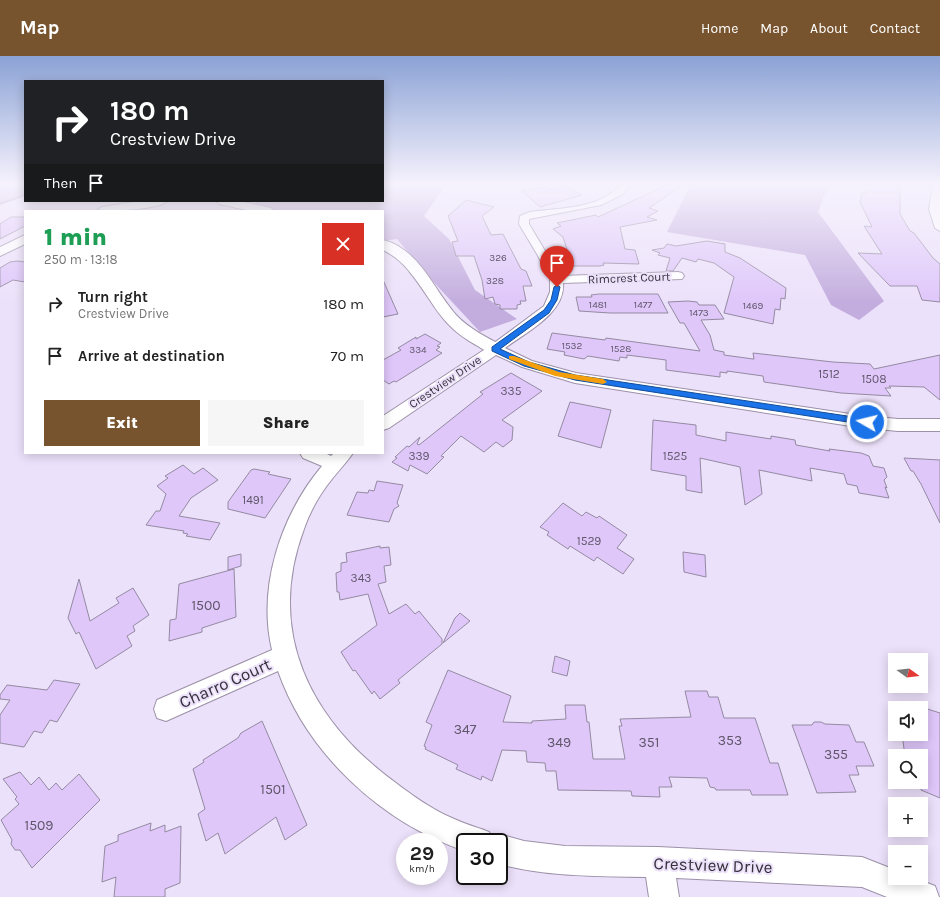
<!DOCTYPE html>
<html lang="en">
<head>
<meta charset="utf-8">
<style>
	:root { --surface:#fff; --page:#f6f6f6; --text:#222; --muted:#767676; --accent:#78542e }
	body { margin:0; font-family:Karla,sans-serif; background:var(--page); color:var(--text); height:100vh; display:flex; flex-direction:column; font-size:15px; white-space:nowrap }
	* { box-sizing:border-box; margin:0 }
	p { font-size:13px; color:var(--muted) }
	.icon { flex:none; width:22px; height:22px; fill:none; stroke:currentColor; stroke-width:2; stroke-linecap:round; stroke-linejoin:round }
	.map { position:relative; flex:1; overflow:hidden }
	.side { position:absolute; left:24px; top:154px; width:360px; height:244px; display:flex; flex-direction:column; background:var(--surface); border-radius:0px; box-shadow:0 2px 10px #0003 }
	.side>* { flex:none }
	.guide { position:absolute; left:24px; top:24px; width:360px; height:122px; border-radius:0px; box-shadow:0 2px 10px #0003; background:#202124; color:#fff; overflow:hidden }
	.needle { width:26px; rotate:105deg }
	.buttons { position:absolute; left:888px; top:597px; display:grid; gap:8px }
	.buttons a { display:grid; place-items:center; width:40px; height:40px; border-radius:0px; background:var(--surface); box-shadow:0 2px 10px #0003; font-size:20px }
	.speed { position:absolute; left:396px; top:777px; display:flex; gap:8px; font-size:20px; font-weight:700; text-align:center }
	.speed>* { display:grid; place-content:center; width:52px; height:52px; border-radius:50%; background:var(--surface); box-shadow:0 2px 10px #0003; line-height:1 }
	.speed small { font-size:10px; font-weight:400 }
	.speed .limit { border:2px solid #111; border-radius:6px; background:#fff; color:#111 }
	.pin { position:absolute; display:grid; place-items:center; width:34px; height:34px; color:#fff; margin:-41px -17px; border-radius:50% 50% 50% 0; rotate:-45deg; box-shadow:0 0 4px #0007 }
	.pin .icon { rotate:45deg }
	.me { position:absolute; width:44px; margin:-22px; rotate:278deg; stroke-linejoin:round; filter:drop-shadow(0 0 3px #0008) }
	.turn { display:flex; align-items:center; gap:14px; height:84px; padding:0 20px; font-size:18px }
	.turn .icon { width:52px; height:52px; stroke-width:2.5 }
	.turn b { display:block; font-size:28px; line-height:34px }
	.then { display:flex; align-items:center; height:38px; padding:0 20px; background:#0003; gap:8px; font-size:15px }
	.round { display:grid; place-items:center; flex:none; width:42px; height:42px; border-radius:0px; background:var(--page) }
	.head { display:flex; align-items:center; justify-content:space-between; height:68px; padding:0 20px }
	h1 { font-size:24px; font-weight:800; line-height:30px; color:#1e9e55 }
	.cta { display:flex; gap:8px; margin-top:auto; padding:8px 20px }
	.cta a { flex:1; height:46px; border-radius:0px; background:var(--accent); color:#fff; font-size:16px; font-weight:800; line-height:46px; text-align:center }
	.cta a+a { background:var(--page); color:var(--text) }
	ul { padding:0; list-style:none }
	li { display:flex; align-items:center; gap:12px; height:52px; padding:0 20px }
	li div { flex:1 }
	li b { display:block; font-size:15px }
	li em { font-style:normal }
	header { display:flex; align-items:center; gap:24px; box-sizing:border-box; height:56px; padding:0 20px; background:var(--accent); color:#fff }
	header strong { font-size:19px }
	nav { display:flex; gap:22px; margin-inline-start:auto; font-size:14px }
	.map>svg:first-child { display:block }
	.green { fill:#c3adde }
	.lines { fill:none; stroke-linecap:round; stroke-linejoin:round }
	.stream { fill:#9f88b8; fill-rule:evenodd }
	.building { fill:#dfc7fa; stroke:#948aa1 }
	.minor-casing { stroke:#9c91a8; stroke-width:2 }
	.tertiary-casing { stroke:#9c91a8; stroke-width:2 }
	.minor { fill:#fff; fill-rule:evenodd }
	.tertiary { fill:#fff; fill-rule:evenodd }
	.route { fill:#1a73e8; stroke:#114b97 }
	.slow { fill:#f59e0b }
	.labels { text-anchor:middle; stroke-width:4; stroke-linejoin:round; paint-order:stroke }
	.far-number-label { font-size:10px; fill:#5f5669 }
	.far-street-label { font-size:12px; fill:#343039; stroke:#ece1fa }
	.number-label { font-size:12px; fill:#5f5669 }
	.near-number-label { font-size:14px; fill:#5f5669 }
	.near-street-label { font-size:17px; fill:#343039; stroke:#ece1fa }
</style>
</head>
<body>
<header>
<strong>Map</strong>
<nav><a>Home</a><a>Map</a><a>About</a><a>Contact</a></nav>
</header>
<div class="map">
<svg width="940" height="841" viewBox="0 0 940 841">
	<rect width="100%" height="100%" fill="#ece1fa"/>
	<g class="green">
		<path d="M0,128H25V140L0,148Z"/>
		<path d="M383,128H465L446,129L424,160L449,183L475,234L517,263L480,276L428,220L397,183L383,185V155H243L258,145H383Z"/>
		<path d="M691,128H836L825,137L818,156L884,245L859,264L831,249L805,199L667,176Z"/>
	</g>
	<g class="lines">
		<path class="stream" d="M24,138H25V140L0,149V147Z"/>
	</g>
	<g class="building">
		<path d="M669,128H678L680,131L649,152L658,155L647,161L657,164L620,171L625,193L635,194L639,208L603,207L604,209L600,210H572L563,181L553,173L561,170L557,167L596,159L598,161Z"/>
		<path d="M866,128H897L900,130V158L910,175L914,177L933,202L940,208V246L922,244L917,230H890L858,197L882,198L864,170L872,171L860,146L862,137L866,138Z"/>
		<path d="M566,130L582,139L540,151L522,135L546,131L550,134Z"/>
		<path d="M466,144L494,151L482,160L491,179L503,178L521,213L526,215L532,230H523L526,245H520L521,248L517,249V253H500V249L495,248L493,241L485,243L482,224L474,200H456L452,186L458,185L448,160Z"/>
		<path d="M11,161H25V170L0,183V168Z"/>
		<path d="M707,185L725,188V196L740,202L786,232L785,243L781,242L780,254L775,253L773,268L724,257L734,221L714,207L698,203L696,206L682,202L673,215H666L670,202L658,199L660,197L652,194L664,192L667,188L676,190Z"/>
		<path d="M17,205L25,206V226L13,224L0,231V212L10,206Z"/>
		<path d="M383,224L398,258L383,261Z"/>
		<path d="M599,238H658L668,257H610L579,255L576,241H592L591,239Z"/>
		<path d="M668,246L688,245L697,246L699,249H715L724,263L701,264L710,279L714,294L724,296V299L753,303H754L753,297L833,306L870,308L874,313L940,299V344L924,331L889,330L891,332H885L891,340L841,337L764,326L763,320L727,315V317L720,316V321L666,314V304L627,299V302L620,301L619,305L588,300L584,303L564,299L565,296L547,293L552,277L605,284L606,282L700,295L684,267H680Z"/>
		<path d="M425,278L441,287L437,290L440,291L436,294L442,297L396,326L394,325L389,328L383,324V304L401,294L398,292L416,281V283Z"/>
		<path d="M511,317L542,335L502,364L513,371L512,384L503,391L496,386L484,396L461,380L441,400L444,401L427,418L410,409L408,415L392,406L397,402L395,401L407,390L409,391L420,381L417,388L419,389L483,338L480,336Z"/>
		<path d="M570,346L611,354L601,392L558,380Z"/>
		<path d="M653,364L696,369V379L726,385V376L771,383V380L795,384L796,389L830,395L829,393L861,397L869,400L873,410L884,412L887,421L884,424L887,432L885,431L889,442L859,437L857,430L847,428L844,418L810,412L812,425L759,414L762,438L745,449L740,411L700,402L702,437L686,434V420L651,414Z"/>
		<path d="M904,402L940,404V467L921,428L913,415H911Z"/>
		<path d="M183,409L194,418L203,412L218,424L191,442L179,460L220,467L210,484L186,480L188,478L183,477L184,475L146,469L156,455H160L166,438L157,430L168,422L165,420Z"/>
		<path d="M254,413L270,416L268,418L291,423L265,462L228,453V446L251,414Z"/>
		<path d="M377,425L403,429L397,447L399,450L394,453L389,466L347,459L357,436L368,437L369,434L374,435Z"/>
		<path d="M563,447L582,460L586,456L597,462L599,460L627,479L617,492L634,503L623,518L597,501L594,505L570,490L568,493L547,479L549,476L540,471Z"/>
		<path d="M380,490V492L389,491L391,509L384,510L386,526L378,528L389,558L406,548L415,558L419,555L442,583V588L398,624L400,627L380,643L374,635L372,638L355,614L353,615L341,596L377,569L368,538L340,544L339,536H337L336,517L341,515V507L347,506L346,497Z"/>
		<path d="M683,496L705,499L706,521L684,516Z"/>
		<path d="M241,498V510L228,514V501Z"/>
		<path d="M234,513L236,561L202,572V576L169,585L170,564L176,563L179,528Z"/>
		<path d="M79,523L90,565L119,547L116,542L133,532L149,559L133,570L135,575L127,580L132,590L96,613L79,576L76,578L68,562Z"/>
		<path d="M460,557L470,565L443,587L455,562Z"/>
		<path d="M555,600L570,605L567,620L552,616Z"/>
		<path d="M448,614L511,640L503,666L532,667V665L566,663L565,649H585L587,666H589L593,703H625L619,670H622L620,663L691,661L685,635H707L709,641H718L724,662H755L770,707H778L788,739H752L750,734H716L715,732L710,731L707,722L669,721L672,731H659L660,741L632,740L631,735L558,734L556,715H546L545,707L527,706L526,695L502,694L492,725L482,720L481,724L456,713L458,709L425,693L426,691L424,690L432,669L426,666Z"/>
		<path d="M54,624L80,628L57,666L50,664L42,677L34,675L24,691L0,687V659L10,644L0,643V639L7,629L47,634Z"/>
		<path d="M921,651L940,657V742L921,734V700H905L902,678H921Z"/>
		<path d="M262,665L307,769L285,784L276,761L225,798L218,777L206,785L198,758L205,753L193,713L204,706L203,704L238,682L241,677Z"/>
		<path d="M814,666H821L825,668L849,669L856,686H864L874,710H856L859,719H849L856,736L817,737L792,669H812Z"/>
		<path d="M20,716L31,729L39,721L49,734L56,727L62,734L79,718L100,744L32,812L20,794H15L11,788L12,784L1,764L19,748L15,743L17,741L3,723Z"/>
		<path d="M151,767L150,775L165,769V776L181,770L180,827L165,833V841H114L116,821L102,826L105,790L118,785V779Z"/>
	</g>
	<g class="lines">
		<g class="minor-casing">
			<g id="minor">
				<path d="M621,128H631L623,138L601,149L529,163V168L560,220L678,216L682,217L684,220L682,223L563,227C566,257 525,277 505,292L532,305L576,317L857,359L898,363H940V375H898L857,371L575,327L522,311L496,299L389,372L383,374V360L490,290L544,250L550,236V223L537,198L519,168L520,160L530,156C559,152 602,153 621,128Z"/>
				<path d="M933,128H940V175L935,172L929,153Z"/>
				<path d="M300,397H325L331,400L334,397H353C347,406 339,414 332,423C320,438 310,455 304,473C265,577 311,665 396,727C413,740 433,754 452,762C464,768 477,771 489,776L492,782L499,778L524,785L565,790L658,791L862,801L895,814V822H915L935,830L939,841H887L862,831L676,822L679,841H649L646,821C596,820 547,821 499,808V786H465V795C382,767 307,698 278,615L166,665L157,662L154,653L157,644L272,594C257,531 281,459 322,410L303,402Z"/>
			</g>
		</g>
		<g class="tertiary-casing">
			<g id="tertiary">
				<path d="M140,145H167C161,154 108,155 96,155L102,151Z"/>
				<path d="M217,145H239L271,152L273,155H251L219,148Z"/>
				<path d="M25,179V188L0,200V191Z"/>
				<path d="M383,184C420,193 434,235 457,260C470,273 486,281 501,289L504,293L501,297C491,299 484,294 476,289C438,268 434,245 409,215C402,206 393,199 383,194Z"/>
			</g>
		</g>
		<use href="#minor" class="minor"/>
		<use href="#tertiary" class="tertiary"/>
	</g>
	<linearGradient id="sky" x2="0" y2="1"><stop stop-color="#8ba2d5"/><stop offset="0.52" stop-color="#f6f2fd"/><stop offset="1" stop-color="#f6f2fd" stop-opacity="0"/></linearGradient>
	<rect width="940" height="246" fill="url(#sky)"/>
	<path class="route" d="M557,229L560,231L557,244L549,257L500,293L529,306L575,319L867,363L872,366L867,369L575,324L524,310L492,295V291L544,254L551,244L554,231Z"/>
	<path class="slow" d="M509,300H514L559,316L603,323L607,326L603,328L555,320L509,303Z"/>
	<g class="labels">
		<g class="far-number-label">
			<text x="498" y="205">326</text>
			<text x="495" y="228">328</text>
			<text x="598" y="252">1481</text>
			<text x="643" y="252">1477</text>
			<text x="753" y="253">1469</text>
			<text x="699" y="260">1473</text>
			<text x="572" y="293">1532</text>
			<text x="621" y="296">1528</text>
			<text x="418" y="297">334</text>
		</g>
		<g class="far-street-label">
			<text transform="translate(629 222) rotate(-2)" y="4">Rimcrest Court</text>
			<text transform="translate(445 326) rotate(-34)" y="4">Crestview Drive</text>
		</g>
		<g class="number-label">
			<text x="829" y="322">1512</text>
			<text x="874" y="327">1508</text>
			<text x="511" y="339">335</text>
			<text x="419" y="404">339</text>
			<text x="675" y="404">1525</text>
			<text x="253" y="448">1491</text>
			<text x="589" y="489">1529</text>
			<text x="361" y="526">343</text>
		</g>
		<g class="near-number-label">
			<text x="206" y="554">1500</text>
			<text x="465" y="678">347</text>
			<text x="730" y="689">353</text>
			<text x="559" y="691">349</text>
			<text x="649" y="691">351</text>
			<text x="836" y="703">355</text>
			<text x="273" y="738">1501</text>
			<text x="39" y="774">1509</text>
		</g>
		<g class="near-street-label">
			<text transform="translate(225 627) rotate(-24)" y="6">Charro Court</text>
			<text transform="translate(713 809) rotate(2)" y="6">Crestview Drive</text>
		</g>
	</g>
</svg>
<div class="buttons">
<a><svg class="needle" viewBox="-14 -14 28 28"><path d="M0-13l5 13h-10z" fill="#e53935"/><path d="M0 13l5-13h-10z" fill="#767676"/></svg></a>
<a><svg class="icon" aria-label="sound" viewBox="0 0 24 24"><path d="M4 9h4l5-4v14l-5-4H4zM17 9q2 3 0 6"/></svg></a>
<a><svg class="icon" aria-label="search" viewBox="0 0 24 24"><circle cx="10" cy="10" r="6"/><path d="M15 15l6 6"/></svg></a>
<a>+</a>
<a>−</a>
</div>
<div class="speed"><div>29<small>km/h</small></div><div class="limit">30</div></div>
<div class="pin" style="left:557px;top:231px;background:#d93025"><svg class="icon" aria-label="arrive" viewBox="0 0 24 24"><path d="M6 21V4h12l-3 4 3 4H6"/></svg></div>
<svg class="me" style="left:867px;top:366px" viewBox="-20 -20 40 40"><circle r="17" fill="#1a73e8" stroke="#fff" stroke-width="3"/><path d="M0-11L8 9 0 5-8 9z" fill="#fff"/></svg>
<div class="guide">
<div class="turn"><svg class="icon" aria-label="right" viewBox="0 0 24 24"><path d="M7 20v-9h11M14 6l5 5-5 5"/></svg><div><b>180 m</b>Crestview Drive</div></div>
<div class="then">Then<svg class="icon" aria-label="arrive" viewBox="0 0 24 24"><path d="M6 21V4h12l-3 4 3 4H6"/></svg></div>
</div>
<section class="side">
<div class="head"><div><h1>1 min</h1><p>250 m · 13:18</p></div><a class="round" style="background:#d93025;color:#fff"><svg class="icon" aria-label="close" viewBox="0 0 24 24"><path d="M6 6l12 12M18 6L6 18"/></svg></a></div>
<ul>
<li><svg class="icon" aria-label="right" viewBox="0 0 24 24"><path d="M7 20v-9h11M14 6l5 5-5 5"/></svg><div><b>Turn right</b><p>Crestview Drive</p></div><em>180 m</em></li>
<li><svg class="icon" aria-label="arrive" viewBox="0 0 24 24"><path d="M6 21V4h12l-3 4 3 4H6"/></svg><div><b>Arrive at destination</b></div><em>70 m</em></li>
</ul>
<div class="cta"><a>Exit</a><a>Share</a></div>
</section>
</div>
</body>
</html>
